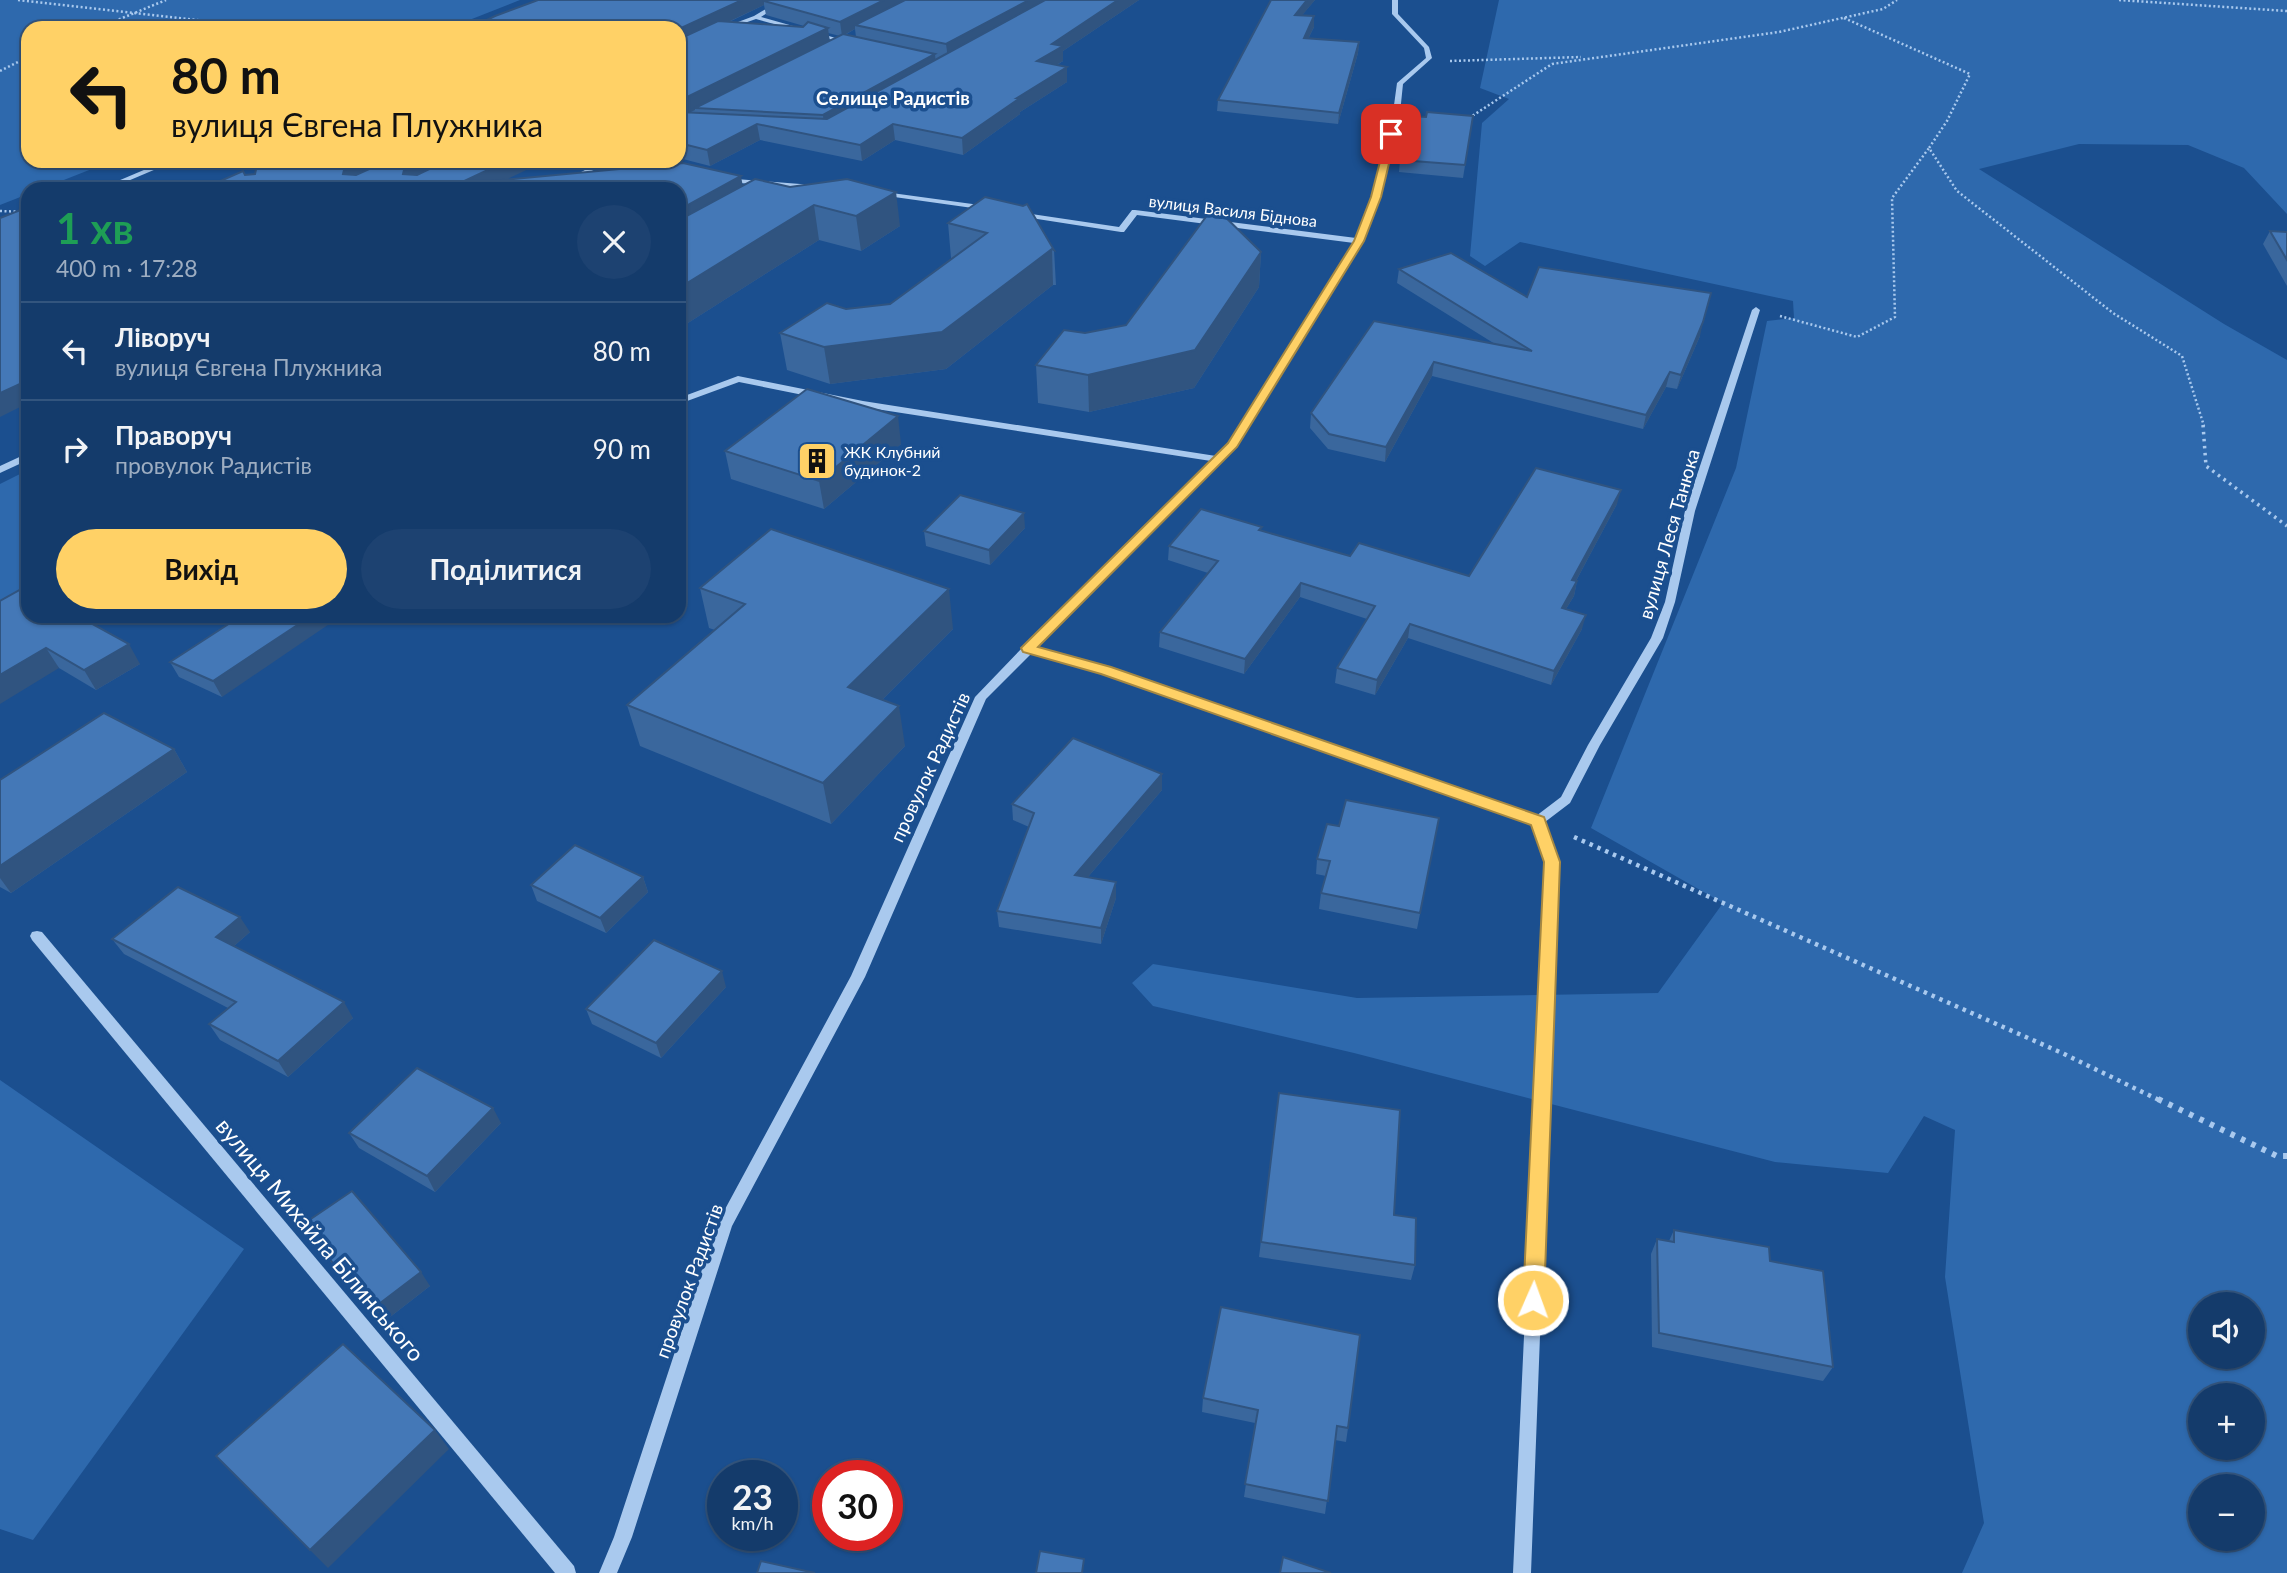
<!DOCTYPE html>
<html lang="uk">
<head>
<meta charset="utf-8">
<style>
	:root { --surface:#143b6b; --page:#1d4271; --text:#f1f3f6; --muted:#9dadc1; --line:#33557e; --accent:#ffd166 }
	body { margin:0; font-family:Lato,sans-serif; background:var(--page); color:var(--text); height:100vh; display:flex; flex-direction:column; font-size:26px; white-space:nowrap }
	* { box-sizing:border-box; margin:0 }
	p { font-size:23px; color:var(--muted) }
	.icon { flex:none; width:38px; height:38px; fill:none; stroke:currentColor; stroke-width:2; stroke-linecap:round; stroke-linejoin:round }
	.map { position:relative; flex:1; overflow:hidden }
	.details { position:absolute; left:21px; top:182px; width:665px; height:441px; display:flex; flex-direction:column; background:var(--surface); border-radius:21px; box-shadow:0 2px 5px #0004,0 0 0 2px var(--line) }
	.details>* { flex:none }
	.guide { position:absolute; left:21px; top:21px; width:665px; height:147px; border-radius:21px; box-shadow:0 2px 5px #0004,0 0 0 2px var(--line); background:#ffd166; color:#111; overflow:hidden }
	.buttons { position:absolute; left:2188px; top:1292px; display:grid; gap:14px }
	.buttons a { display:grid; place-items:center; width:77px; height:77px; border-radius:50%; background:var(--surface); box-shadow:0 2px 5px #0004,0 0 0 2px var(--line); font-size:35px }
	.speed { position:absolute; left:707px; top:1460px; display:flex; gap:14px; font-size:35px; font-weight:700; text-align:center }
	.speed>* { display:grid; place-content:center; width:91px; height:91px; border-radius:50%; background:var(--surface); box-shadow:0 2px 5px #0004,0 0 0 2px var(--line); line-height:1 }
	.speed small { font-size:18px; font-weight:400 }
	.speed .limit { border:10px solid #d22; background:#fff; color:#111 }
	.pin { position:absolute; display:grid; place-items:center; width:60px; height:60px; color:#fff; margin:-30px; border-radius:14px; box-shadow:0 4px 10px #0006 }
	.me { position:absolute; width:77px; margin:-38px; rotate:2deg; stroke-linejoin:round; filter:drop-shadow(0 0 5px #0008) }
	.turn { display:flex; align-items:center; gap:24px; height:147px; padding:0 35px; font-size:32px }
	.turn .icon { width:91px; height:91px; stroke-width:2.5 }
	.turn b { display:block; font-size:49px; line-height:60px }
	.round { display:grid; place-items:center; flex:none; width:74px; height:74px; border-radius:37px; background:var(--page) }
	.head { display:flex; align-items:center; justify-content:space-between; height:119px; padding:0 35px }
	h1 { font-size:42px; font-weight:700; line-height:52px; color:#1e9e55 }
	.cta { display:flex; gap:14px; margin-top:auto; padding:14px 35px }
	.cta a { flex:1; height:80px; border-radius:42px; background:var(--accent); color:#111; font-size:28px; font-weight:700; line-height:80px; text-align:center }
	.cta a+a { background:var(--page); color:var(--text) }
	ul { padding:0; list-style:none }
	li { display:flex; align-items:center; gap:21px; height:98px; padding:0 35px; border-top:2px solid var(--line) }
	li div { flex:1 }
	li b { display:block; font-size:26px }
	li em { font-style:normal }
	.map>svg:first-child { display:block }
	.green { fill:#2e69ad; fill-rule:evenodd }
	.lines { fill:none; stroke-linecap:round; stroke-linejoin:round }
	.path-far3 { stroke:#a9c9ee; stroke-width:2.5; stroke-dasharray:2 2.5; stroke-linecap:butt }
	.path-far2 { stroke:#a9c9ee; stroke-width:3.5; stroke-dasharray:2.5 4.5; stroke-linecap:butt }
	.path-far1 { stroke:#a9c9ee; stroke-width:4.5; stroke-dasharray:3.5 5; stroke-linecap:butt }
	.path { stroke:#a9c9ee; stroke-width:6; stroke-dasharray:4.5 7; stroke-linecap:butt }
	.minor { fill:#a9c9ee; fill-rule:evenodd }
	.wall { fill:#3a679d; fill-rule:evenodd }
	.shaded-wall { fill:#305480 }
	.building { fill:#4478b7; stroke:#305480; stroke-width:2 }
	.route { fill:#ffd166; stroke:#a68842; stroke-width:2 }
	.labels { text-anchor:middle; stroke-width:7; stroke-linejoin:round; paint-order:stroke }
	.far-street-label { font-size:16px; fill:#fff; stroke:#1b4f8f }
	.far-poi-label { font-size:16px; fill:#fff; stroke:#1b4f8f; text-anchor:start }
	.far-quarter-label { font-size:19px; font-weight:bold; fill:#fff; stroke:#1b4f8f }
	.street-label { font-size:19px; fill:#fff; stroke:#1b4f8f }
	.near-street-label { font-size:23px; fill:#fff; stroke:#1b4f8f }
</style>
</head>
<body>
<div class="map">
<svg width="2287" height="1573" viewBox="0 0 2287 1573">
	<rect width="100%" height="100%" fill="#1b4f8f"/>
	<g class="green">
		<path d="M0,0H520L449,28H28V161H112L41,189H28V194L0,205Z"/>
		<path d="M1499,0H2287V214L2244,168L2188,145L2079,144L1979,169L2224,324L2287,360V1573H1962L1984,1523L1945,1277L1955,1130L1924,1116L1888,1173L1775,1162L1354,1053L1153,1006L1132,983L1153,964L1357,998L1658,993L1723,903L1591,828L1736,468L1767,321L1794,318L1793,301L1520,242L1485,266L1470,256L1482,123L1509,99L1480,88ZM2200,1304H2252V1356H2200ZM2200,1395H2252V1447H2200ZM2200,1486H2252V1538H2200Z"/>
		<path d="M28,470V601L0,618V484Z"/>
		<path d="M0,1080L244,1249L33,1540L0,1529Z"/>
	</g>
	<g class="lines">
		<g class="path-far3">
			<path d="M18,0L268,28"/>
			<path d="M2119,0L2287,11"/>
			<path d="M1844,18L1970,74L1947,121L1929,148L1957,191L2113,313L2182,356L2204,426"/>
			<path d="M98,28L166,0"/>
			<path d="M1450,61L1581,57"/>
			<path d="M0,71L28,57"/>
			<path d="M1469,118L1552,64L1779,32L1883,9L1897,0"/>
			<path d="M0,211L28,212"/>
			<path d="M1780,316L1857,337L1895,317L1892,198L1929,148"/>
		</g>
		<path class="path-far2" d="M2203,425L2206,466L2287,526"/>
		<path class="path-far1" d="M1574,837L2062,1053L2161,1101"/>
		<path class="path" d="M2158,1099L2277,1156H2287"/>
		<g class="minor">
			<path d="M781,0H788L761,17L850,42L847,44L756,19L727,29L722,28L754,16Z"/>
			<path d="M1392,0H1398V14L1429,47L1432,58L1403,84L1400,113L1380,197L1363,241L1237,445L1037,647L1110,668L1536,816L1561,797L1588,745L1651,638L1665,602L1685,511L1752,310L1756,307L1760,310L1695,511L1675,602L1663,638L1600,745L1570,803L1545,822L1558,862L1531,1573H1513L1546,862L1533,824L1102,674L1032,653L986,699L865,977L732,1226L632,1537L617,1573H599L614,1537L717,1224L851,976L975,697L1024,646L1211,461L863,407L739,382L679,404V398L738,376L863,401L1216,456L1228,443L1354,243L1137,215L1124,232H1121L1018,216L1014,214L1018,212L1119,227L1132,210H1135L1356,238C1376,188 1391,136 1397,83L1426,58L1424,48L1392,14Z"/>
			<path d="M165,161H175L109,189H99Z"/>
			<path d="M602,161H624L661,170L657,172L610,161L559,189H549Z"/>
			<path d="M724,178L813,185L817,187L813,189L727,182L723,180Z"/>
			<path d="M877,191L987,206L991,208L987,210L880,195H877Z"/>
			<path d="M28,453V460L0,473V466Z"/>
			<path d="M37,931L42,932L574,1566L576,1573H555L32,940L30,936L32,932Z"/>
		</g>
	</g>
	<g class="wall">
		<path d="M538,0H1139L1063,51V61L1057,65L1067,82L1020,112V114L963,155L895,140L862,161L760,140L710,166L679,158V28ZM764,5L766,15L804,26L803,27L729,22ZM855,29L856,37L845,35ZM828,33L840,36L830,41Z"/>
		<path d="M1271,0H1315L1302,15L1314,27L1308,39L1359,42L1358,53L1338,124L1217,111L1218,100Z"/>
		<path d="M1473,116L1463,178L1399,172L1400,160L1426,117Z"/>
		<path d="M245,175L507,180L743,186L900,226L861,251L819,240L680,328L687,361L679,366V189H202Z"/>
		<path d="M948,223L1054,250L1056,285H1053L946,369L830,384L787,370L780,333L846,309L890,304L953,258H951Z"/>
		<path d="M2270,231L2287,232V286L2263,244Z"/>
		<path d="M1261,252L1259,287L1194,388L1089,412L1038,403L1036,365L1085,333L1126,325Z"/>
		<path d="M1399,269L1527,297L1700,336L1677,389L1666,387L1643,429L1432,376L1385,462L1328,449L1310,428L1311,413L1374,321L1495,344L1397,283Z"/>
		<path d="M901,444L824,509L731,479L725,451Z"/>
		<path d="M1617,504L1576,581H1577L1574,596L1566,609L1582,629L1551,685L1408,638L1375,695L1335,683L1337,668L1367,619L1300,597L1244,674L1159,647L1160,632L1208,573L1168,560L1169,546L1261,531L1350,556L1469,576Z"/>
		<path d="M1025,528L990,565L926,546L924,531Z"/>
		<path d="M700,588L953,629L882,700L905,746L831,824L640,746L627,705L715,630L709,628Z"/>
		<path d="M0,601L140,664L96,690L59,668Z"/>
		<path d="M241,616L222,697L179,677L170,662Z"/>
		<path d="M174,749L187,772L11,893L0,887V780Z"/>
		<path d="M1162,774V790L1088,877L1116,882V898L1101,944L999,927L997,911L1029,827L1013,820L1012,804Z"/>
		<path d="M1439,818L1417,929L1319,909L1321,893L1326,876L1316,874L1317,859L1339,826Z"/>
		<path d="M643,877L648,892L606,933L537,901L531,885Z"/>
		<path d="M250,932L234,946L353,1018L288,1077L220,1040L209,1024L228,1008L124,954L112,939Z"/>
		<path d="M726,987L661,1058L592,1024L586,1009Z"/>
		<path d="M1279,1093L1394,1215L1415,1265L1411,1280L1259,1257Z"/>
		<path d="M501,1123L435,1192L359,1148L349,1133Z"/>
		<path d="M302,1225L430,1286L381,1324L313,1240Z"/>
		<path d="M1674,1230L1770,1261L1833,1367L1823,1381L1652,1347L1651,1254L1657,1239L1669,1241Z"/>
		<path d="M1203,1398L1348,1428L1346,1442L1335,1440L1325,1514L1244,1497L1255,1423L1202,1412Z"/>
	</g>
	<g class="shaded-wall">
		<path d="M742,0H775L764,1V5L679,45V29Z"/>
		<path d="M884,0H914L855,25V29L842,36L840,22Z"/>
		<path d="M1029,0H1056L948,59L946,44Z"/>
		<path d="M1118,0H1139L1063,51V61L1038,76L1037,61L1052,44Z"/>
		<path d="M1307,0H1315L1294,25L1295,15Z"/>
		<path d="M1314,16V27L1303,49L1304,38Z"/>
		<path d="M828,28L830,43L695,108V110L679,118V101Z"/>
		<path d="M1359,42L1358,53L1338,124L1339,113Z"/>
		<path d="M935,54L936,66L824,127L823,115Z"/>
		<path d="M1067,67V82L1020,112V114L963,155L962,138L1017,98Z"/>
		<path d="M757,124L760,140L710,166L707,150Z"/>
		<path d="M893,124L895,140L862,161L860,145Z"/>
		<path d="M364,161H405L349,189L343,174L344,170Z"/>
		<path d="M424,161H463L409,189L403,174L404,170Z"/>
		<path d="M507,161H545L487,189H448Z"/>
		<path d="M741,176L747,210L679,249V210Z"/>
		<path d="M896,192L900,226L861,251L856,216Z"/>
		<path d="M814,205L819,240L680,328L687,361L679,366V288Z"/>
		<path d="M1052,249L1053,285L946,369L830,384L824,347Z"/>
		<path d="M1261,252L1259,287L1194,388L1089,412L1088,375Z"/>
		<path d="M1703,322L1700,336L1677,389L1681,375Z"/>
		<path d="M1434,362L1432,376L1385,462L1386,447Z"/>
		<path d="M1670,372L1666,387L1643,429L1646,415Z"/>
		<path d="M24,382L28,389V403L0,417V393Z"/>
		<path d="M898,416L901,444L824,509L819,481Z"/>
		<path d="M1621,490L1617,504L1569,594L1572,580Z"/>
		<path d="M1024,513L1025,528L990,565L989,550Z"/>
		<path d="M1577,581L1574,596L1558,622L1562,608Z"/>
		<path d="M1301,583L1300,597L1244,674L1245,659Z"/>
		<path d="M949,589L953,629L855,727L848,687Z"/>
		<path d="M1586,615L1582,629L1551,685L1554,671Z"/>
		<path d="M311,616H341L222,697L213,681Z"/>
		<path d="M1410,624L1408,638L1375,695L1377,680Z"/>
		<path d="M129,644L140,664L96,690L84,670Z"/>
		<path d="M46,648L59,668L0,704V675Z"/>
		<path d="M899,706L905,746L831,824L823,783Z"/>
		<path d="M174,749L187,772L11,893L0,878V866Z"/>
		<path d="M1162,774V790L1076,891L1075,875Z"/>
		<path d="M643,877L648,892L606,933L600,918Z"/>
		<path d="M1116,882V898L1101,944V928Z"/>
		<path d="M240,917L250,932L226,953L216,937Z"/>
		<path d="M722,971L726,987L661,1058L656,1043Z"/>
		<path d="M344,1002L353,1018L288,1077L278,1061Z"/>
		<path d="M493,1108L501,1123L435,1192L427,1176Z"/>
		<path d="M421,1272L430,1286L381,1324L371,1310Z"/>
		<path d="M435,1430L449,1449L328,1568L310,1550Z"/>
	</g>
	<g class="building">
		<path d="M538,0H742L679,29V28H470L495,16Z"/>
		<path d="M765,0H884L840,22L764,1Z"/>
		<path d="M905,0H1029L946,44L855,25Z"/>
		<path d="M1045,0H1118L1052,44L1063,46L1037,61L1067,67L1017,98H1020L962,138L893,124L860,145L757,124L707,150L679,143V112L827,119Z"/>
		<path d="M1271,0H1307L1295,15L1314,16L1304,38L1359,42L1339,113L1218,100Z"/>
		<path d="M718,21L803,27L808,22L828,28L679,101V39Z"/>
		<path d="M843,34L935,54L823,115L695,108Z"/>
		<path d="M1427,112L1473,116L1465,165L1400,160L1411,116L1426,117Z"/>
		<path d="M267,161H364L344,170L343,174L356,175L387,161H424L404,170L403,174L417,175L446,161H507L458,184L416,188L417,189H202L243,171L245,175L255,174L257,165Z"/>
		<path d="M683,163L741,176L679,210V189L416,188Z"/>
		<path d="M755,179L790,187L847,179L896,192L856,216L814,205L679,288V220Z"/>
		<path d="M985,197L1023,206L1027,204L1054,250L1052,249L942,332L824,347L780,333L827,303L846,309L890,304L987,233L948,223Z"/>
		<path d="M1214,206L1261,252L1195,350L1088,375L1036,365L1064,330L1085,333L1126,325Z"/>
		<path d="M28,207V383L24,382L0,393V218Z"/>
		<path d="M2270,231L2287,232V260Z"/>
		<path d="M1451,253L1527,297L1539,267L1711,293L1703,322L1681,375L1670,372L1646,415L1434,362L1386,447L1329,434L1311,413L1374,321L1532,351L1399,269Z"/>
		<path d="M807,389L898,416L819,481L725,451Z"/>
		<path d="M1536,468L1621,490L1572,580L1577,581L1562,608L1586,615L1554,671L1410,624L1377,680L1337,668L1375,606L1301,583L1245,659L1160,632L1218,561L1169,546L1201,509L1262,527L1259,530L1350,556L1359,543L1469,576Z"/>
		<path d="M960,495L1024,513L989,550L924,531Z"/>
		<path d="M771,529L949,589L848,687L899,706L823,783L627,705L745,604L700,588Z"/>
		<path d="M25,587L28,589V616H78L129,644L84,670L46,648L0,675V601Z"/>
		<path d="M241,616H311L213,681L170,662Z"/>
		<path d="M104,713L174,749L0,866V780Z"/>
		<path d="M1073,738L1162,774L1075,875L1116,882L1101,928L997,911L1034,813L1012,804Z"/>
		<path d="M1346,800L1439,818L1420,913L1321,893L1330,861L1317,859L1327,824L1339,826Z"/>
		<path d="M575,845L643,877L600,918L531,885Z"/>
		<path d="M178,887L240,917L216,937L344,1002L278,1061L209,1024L236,1002L112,939Z"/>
		<path d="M654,940L722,971L656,1043L586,1009Z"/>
		<path d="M417,1068L493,1108L427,1176L349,1133Z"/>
		<path d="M1279,1093L1400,1110L1394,1215L1416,1218L1415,1265L1261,1242Z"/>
		<path d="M352,1191L421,1272L371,1310L302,1225Z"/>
		<path d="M1674,1230L1769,1247L1770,1261L1823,1271L1833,1367L1659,1333L1657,1239L1674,1242Z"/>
		<path d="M1221,1307L1360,1335L1348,1428L1337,1426L1328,1501L1245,1484L1258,1410L1203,1398Z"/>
		<path d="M343,1344L435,1430L310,1550L216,1456Z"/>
		<path d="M1040,1551L1084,1559L1082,1573H1036Z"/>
		<path d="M1283,1557L1331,1573H1280Z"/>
		<path d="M761,1561L815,1573H757Z"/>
	</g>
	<path class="route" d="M1391,132L1396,134L1381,197L1364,241L1237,447L1038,647L1111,667L1544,817L1560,862L1544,1300L1541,1307L1533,1309L1526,1307L1523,1300L1544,862L1531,825L1101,674L1023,652L1021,648L1228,443L1354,241L1371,197L1387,134Z"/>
	<defs>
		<g id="building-square" transform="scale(2.0125)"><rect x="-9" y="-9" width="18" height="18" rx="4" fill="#ffd166" stroke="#1b4f8f"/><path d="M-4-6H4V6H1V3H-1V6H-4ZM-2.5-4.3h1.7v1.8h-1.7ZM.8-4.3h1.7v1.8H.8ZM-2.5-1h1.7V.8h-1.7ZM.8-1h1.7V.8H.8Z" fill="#111"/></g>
	</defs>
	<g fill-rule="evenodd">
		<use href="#building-square" x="817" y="461"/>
	</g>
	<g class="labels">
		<g class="far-street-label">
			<text transform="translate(1233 211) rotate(7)" y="6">вулиця Василя Біднова</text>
		</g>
		<g class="far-poi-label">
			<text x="844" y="458">ЖК Клубний<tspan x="844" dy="18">будинок-2</tspan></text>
		</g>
		<g class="far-quarter-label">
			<text x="893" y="105">Селище Радистів</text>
		</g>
		<g class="street-label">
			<text transform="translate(1669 534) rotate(-74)" y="7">вулиця Леся Танюка</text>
			<text transform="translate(930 767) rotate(-65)" y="7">провулок Радистів</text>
			<text transform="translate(689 1281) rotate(-70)" y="7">провулок Радистів</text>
		</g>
		<g class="near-street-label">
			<text transform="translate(320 1240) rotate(50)" y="8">вулиця Михайла Білинського</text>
		</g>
	</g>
</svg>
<div class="buttons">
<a><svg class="icon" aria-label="sound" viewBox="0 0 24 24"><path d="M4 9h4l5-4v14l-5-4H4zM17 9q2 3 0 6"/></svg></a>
<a>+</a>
<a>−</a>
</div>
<div class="speed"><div>23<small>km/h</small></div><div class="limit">30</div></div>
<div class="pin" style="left:1391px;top:134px;background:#d93025"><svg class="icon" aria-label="arrive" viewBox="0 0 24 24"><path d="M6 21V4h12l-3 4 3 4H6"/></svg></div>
<svg class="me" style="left:1533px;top:1300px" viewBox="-20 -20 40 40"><circle r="17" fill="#ffd166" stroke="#fff" stroke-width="3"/><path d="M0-11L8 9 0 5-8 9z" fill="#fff"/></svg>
<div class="guide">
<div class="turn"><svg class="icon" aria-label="left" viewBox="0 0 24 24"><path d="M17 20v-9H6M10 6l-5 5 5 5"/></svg><div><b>80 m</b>вулиця Євгена Плужника</div></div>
</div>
<section class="details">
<div class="head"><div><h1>1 хв</h1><p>400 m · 17:28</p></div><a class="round"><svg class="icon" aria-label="close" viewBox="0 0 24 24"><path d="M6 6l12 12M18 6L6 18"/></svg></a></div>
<ul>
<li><svg class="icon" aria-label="left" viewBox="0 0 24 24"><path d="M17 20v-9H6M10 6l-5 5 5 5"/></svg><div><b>Ліворуч</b><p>вулиця Євгена Плужника</p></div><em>80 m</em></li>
<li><svg class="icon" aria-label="right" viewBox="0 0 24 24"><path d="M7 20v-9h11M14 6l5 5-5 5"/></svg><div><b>Праворуч</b><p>провулок Радистів</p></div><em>90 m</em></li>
</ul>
<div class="cta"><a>Вихід</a><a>Поділитися</a></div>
</section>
</div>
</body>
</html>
